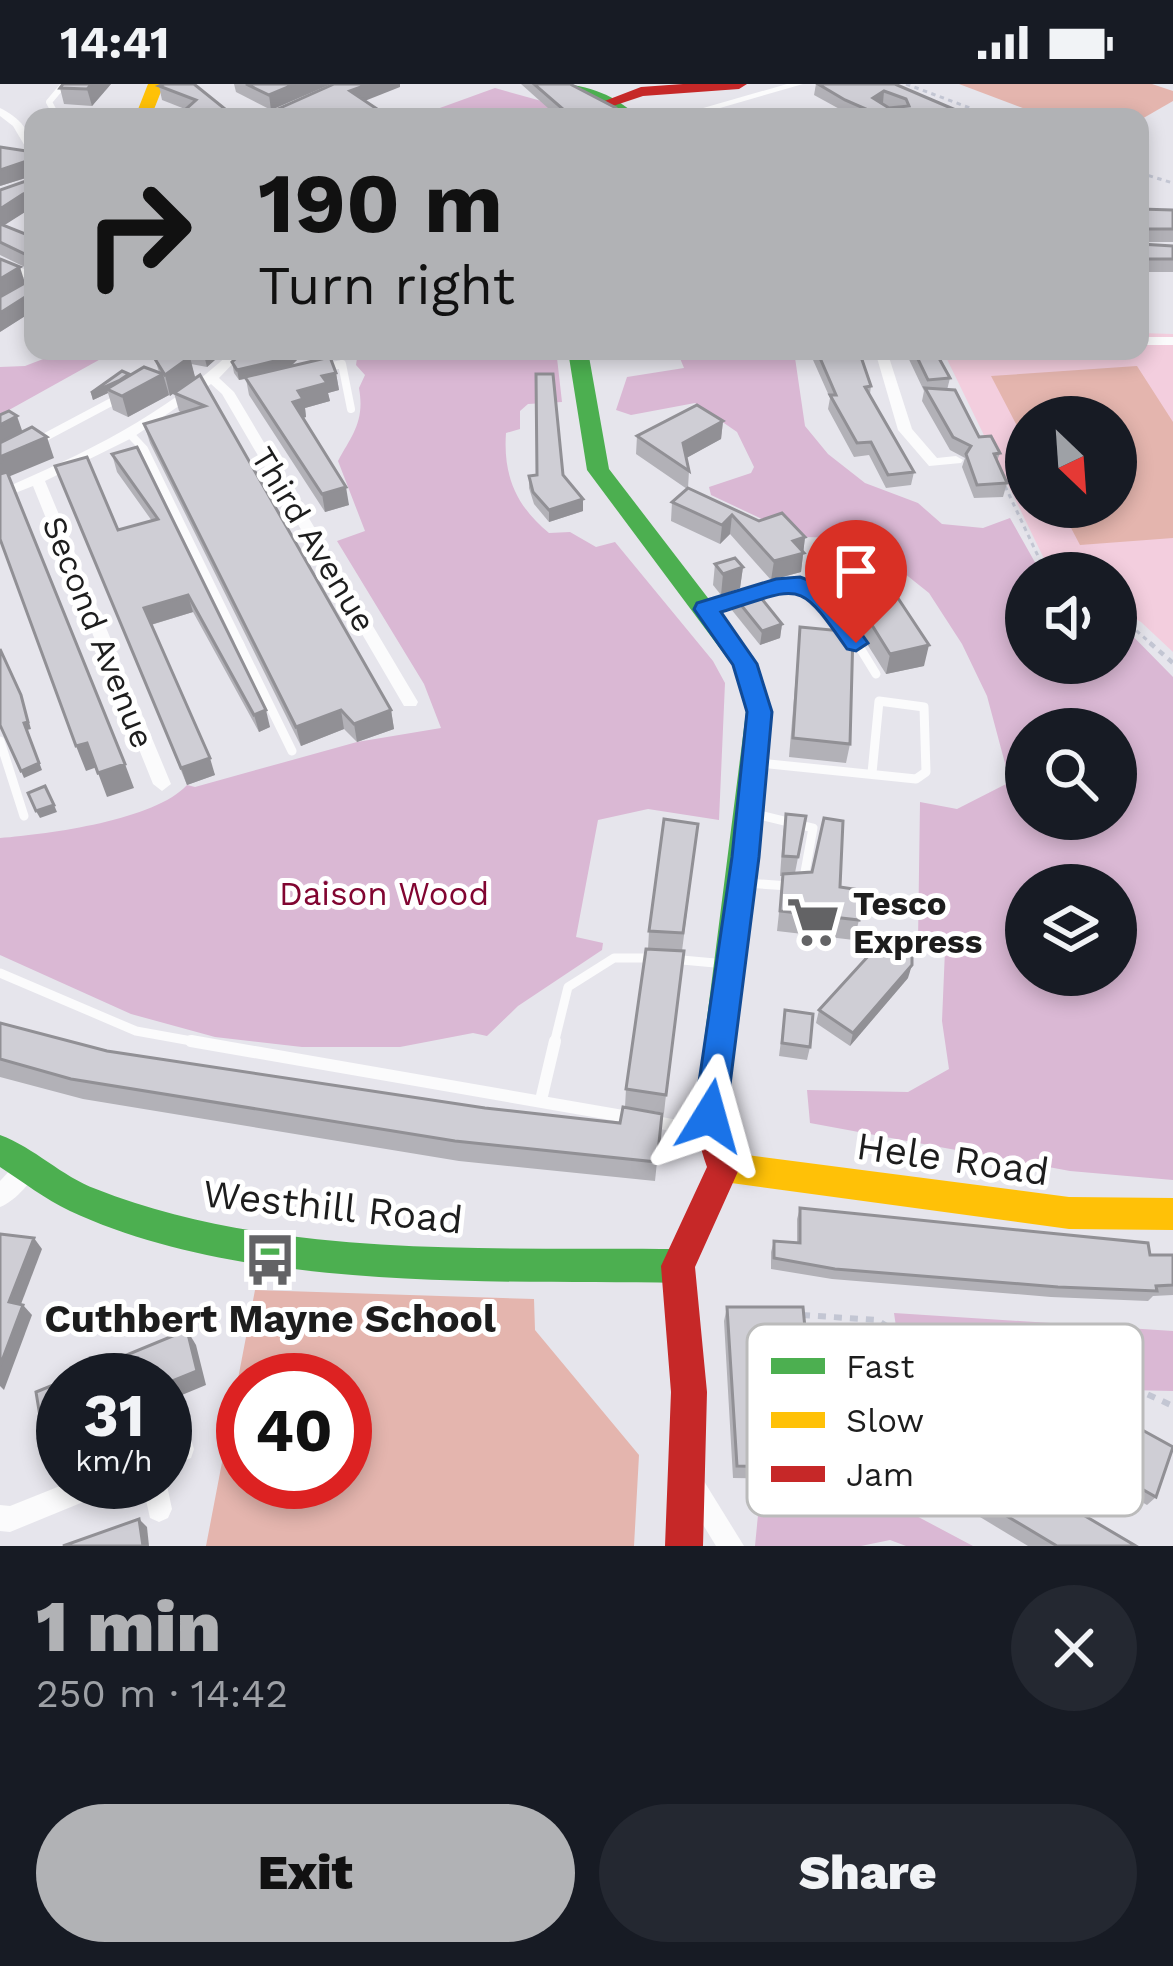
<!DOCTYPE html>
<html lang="en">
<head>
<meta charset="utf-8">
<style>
	:root { --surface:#171b24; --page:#242831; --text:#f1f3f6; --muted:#9ea1a6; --accent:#b1b2b5 }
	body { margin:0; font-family:"Work Sans",sans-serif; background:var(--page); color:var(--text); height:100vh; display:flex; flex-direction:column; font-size:45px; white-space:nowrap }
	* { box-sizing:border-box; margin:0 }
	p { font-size:39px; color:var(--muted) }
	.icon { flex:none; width:66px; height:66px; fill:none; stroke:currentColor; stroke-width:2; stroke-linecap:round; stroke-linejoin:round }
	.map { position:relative; height:1462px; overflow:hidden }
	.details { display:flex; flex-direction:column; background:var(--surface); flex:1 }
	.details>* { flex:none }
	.top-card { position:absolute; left:24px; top:24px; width:1125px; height:252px; border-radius:24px; box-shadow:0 6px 18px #0003; background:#b1b2b5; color:#111; overflow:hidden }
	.needle { width:78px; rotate:155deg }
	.controls { position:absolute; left:1005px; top:312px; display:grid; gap:24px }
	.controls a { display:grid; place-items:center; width:132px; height:132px; border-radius:50%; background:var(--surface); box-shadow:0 6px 18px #0003; font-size:60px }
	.speed { position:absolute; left:36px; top:1269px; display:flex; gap:24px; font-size:60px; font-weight:700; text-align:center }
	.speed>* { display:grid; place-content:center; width:156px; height:156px; border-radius:50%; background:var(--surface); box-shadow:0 6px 18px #0003; line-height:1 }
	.speed small { font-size:30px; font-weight:400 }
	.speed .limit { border:18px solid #d22; background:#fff; color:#111 }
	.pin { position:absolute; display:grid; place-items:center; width:102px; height:102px; color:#fff; margin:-123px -51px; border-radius:50% 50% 50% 0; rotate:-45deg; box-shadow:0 0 12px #0007 }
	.pin .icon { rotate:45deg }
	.me { position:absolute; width:132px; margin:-66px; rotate:8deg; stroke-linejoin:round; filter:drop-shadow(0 0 9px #0008) }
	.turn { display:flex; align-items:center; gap:42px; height:252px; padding:0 36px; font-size:54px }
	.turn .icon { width:156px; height:156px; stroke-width:2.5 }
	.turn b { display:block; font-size:84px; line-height:102px }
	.round { display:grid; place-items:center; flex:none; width:126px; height:126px; border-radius:63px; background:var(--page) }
	.head { display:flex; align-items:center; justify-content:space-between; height:204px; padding:0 36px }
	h1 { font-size:72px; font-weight:800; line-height:90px; color:var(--accent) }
	.button { display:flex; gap:24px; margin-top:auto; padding:24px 36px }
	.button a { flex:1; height:138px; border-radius:72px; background:var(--accent); color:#111; font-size:48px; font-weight:800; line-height:138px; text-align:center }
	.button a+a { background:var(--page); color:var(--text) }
	.status { display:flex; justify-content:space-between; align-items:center; height:84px; padding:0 60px; background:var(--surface); direction:ltr }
	.status svg { height:33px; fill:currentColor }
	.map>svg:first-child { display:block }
	.forest { fill:#dab8d4; fill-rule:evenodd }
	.park { fill:#f3cede; fill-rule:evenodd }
	.pitch { fill:#e4b5ae; fill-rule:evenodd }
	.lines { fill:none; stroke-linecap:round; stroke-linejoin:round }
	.path-far2 { stroke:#c3c6d3; stroke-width:3; stroke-dasharray:4.5 4.5; stroke-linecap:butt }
	.path-far1 { stroke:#c3c6d3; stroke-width:4.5; stroke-dasharray:6 6; stroke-linecap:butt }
	.path { stroke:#c3c6d3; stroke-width:6; stroke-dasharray:8 8; stroke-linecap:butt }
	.lane-far3 { stroke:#fbfbfc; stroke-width:6 }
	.lane-far2 { stroke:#fbfbfc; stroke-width:8 }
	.lane-far1 { stroke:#fbfbfc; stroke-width:9 }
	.lane { stroke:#fbfbfc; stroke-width:12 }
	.street { fill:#fbfbfc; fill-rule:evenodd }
	.fast { fill:#4caf50; fill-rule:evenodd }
	.slow { fill:#ffc107; fill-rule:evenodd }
	.jam { fill:#c62828; fill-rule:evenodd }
	.wall { fill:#b2b1b7 }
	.shaded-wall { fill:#919095 }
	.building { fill:#cfced5; stroke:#919095; stroke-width:3; fill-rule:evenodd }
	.route { fill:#1a73e8; stroke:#114b97; stroke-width:3 }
	.labels { text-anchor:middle; stroke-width:10; stroke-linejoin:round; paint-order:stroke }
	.street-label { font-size:33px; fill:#1d1d1d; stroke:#fff }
	.park-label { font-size:33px; fill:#810531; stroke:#fff }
	.poi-label { font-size:33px; font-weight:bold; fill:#1d1d1d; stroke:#fff; text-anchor:start }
	.near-street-label { font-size:39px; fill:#1d1d1d; stroke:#fff }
	.near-poi-label { font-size:39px; font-weight:bold; fill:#1d1d1d; stroke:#fff }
	.key { fill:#fff; stroke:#bbb; stroke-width:3 }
	.key-label { font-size:33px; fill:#1d1d1d }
</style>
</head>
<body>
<div class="status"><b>14:41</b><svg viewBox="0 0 49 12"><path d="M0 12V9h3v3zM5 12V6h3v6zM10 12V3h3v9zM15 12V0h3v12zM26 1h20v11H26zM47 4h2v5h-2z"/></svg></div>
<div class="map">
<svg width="1173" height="1462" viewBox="0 0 1173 1462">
	<rect width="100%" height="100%" fill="#e6e5ec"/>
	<g class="forest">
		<path d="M495,4L545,18L563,29L415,33Z"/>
		<path d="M51,267H115L0,331V283L25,282L51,272Z"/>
		<path d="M526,267L557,274L562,318L528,320L520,327V345L506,349C503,391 516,422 549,449L570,448L596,463L615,458L713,577L725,599L719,736L648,725L598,736L576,853L603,859L602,866L518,922L487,952L473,949L400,963H302L215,953L131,930L0,871V754C50,750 155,736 187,701L195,703L357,658L441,644L424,600L337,457L365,447L338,377C352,351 365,338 359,304L365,291L356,281L358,267Z"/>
		<path d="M677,267H794L805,342L828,370L865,399L918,419L942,440L983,444L1010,434L1041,489H1026V579H1116V535L1173,593V1096L1070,1087L810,1039L807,1006L908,1008L949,985L942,937L945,866L918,857L920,718L957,725L1010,698L987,612L962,560L929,509L860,454L800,453L711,411L709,403L751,389L754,383L737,348L695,319L631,331L616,326L627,293L684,284ZM1026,645H1116V735H1026ZM1026,801H1116V891H1026Z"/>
		<path d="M894,1229L1173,1247V1307L1082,1305L1054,1362L907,1318Z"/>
		<path d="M892,1419L973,1462H906L890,1456L861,1462H755L758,1431Z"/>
	</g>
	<path class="park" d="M1140,249L1173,250V568L1141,538L1116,524V489H1051L943,267H1140ZM1026,333H1116V423H1026Z"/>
	<g class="pitch">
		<path d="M959,0H1152L1173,7V17L1140,36L1047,33Z"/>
		<path d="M1137,282L1173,338V454L1080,461L1060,423H1116V333H1026V359L991,292Z"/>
		<path d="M255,1206L534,1215L535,1246L639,1371L634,1462H206ZM243,1296H345V1398H243Z"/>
	</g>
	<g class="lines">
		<g class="path-far2">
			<path d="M906,0L994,33"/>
			<path d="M1140,89L1173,99"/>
			<path d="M1005,402L1046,489"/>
			<path d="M1116,529L1154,562"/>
		</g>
		<path class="path-far1" d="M1150,559L1173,579"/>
		<path class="path" d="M802,1231L877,1236L959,1287L1029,1316L1136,1305L1173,1322"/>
		<path class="lane-far3" d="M57,33L49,18L64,0"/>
		<g class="lane-far2">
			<path d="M1140,257H1173"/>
			<path d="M323,284L342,280L351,325"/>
			<path d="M129,349L144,365L241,562"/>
			<path d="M36,358L117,315"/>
			<path d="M706,525C786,496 808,485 858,562"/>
		</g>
		<g class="lane-far1">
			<path d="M239,559L292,667"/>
			<path d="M857,559L876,590"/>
			<path d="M0,657L24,732"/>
			<path d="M760,679L916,695L926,688L924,623L879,617L872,689"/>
			<path d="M755,730L813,744L803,799"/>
			<path d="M746,799L789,802"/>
			<path d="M671,875L726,880"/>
			<path d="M0,889L136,947L208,960"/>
			<path d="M554,960L568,903L614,874H655"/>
		</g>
		<g class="lane">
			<path d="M191,957L634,1034"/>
			<path d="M541,1016L555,957"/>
			<path d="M650,1037L704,1047"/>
		</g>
		<g class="street">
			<path d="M787,0H803L689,33H672Z"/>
			<path d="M0,24C19,33 33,48 33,70L29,69L13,42L0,32Z"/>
			<path d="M0,175L33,189V197L0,183Z"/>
			<path d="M232,267H245L219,294L234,308L418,618L416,622H404L222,310L211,300L132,354L45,397L171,700L162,707L153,700L33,402L0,415V406C84,370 165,331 232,267Z"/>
			<path d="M875,267H887L912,345L937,374L956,372L963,376L961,379L929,382L898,346Z"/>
			<path d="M30,1070L38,1073L41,1080C34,1095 16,1117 0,1123V1097L22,1073Z"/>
			<path d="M182,1353L191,1356L194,1365L191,1374L165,1384V1360Z"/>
			<path d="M693,1390L702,1394L744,1462H716L680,1403L684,1394Z"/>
			<path d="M165,1392L172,1425L168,1434L159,1438L150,1434L142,1398H165Z"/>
			<path d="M70,1398H114L110,1407L10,1448L0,1447V1421L10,1422Z"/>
		</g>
		<g class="fast">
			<path d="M557,0C588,0 616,12 638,33H620Z"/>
			<path d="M568,267H588L609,385L754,574L772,628L732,989L727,999L716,1003L705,999L700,989L746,628L733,582L587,386Z"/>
			<path d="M0,1051C35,1064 61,1092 96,1105C272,1175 491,1163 678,1165L690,1170L695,1182L690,1194L678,1199C489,1196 244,1208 70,1127C45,1115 23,1098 0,1083Z"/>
		</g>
		<g class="slow">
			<path d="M148,0H164L151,33H135Z"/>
			<path d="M724,1068L1069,1113L1173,1114V1146L1069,1145L724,1098L712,1094L708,1083L712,1072Z"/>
		</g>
		<g class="jam">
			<path d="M683,0H747L739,5L643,12L610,23L602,18L641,3Z"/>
			<path d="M716,975L727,979L732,989L726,1048L740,1083L695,1183L707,1308L703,1462H665L671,1308L661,1182L707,1083C695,1050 689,1013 705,979Z"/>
		</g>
	</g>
	<g class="wall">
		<path d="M111,0L92,22L64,20L60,4Z"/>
		<path d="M234,0H331L271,26L236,8Z"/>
		<path d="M521,0H570L616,33H558Z"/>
		<path d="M816,0H895L972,33H854L814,11Z"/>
		<path d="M159,2L235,33L185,25L162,16Z"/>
		<path d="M33,69V123L3,141L33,153V227L0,248L25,199L30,196L31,186L0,171V106L32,95V92L0,102Z"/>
		<path d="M1140,125L1173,126V158H1141V160L1173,162V188H1140Z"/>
		<path d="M164,267H225L207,283L191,280L195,293L170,312L168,309L169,311L128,333L113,326L108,309L93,316L91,309L129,290V292L159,288L155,275Z"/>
		<path d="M809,267H859L871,302L870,310L914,388L911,401L886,404L869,371L854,373L828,325L830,314Z"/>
		<path d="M905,267H935L950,294L947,306L979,353L1000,369L997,377L1007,399L1003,413L974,414L962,383L965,374L950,366L922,317L924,307Z"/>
		<path d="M297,276L291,282L336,289L339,306L328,309L330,317L305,324L306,333L303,334L349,421L325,428L249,311L246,295L239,296L234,289L232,278Z"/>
		<path d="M200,291L391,626L394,645L357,658L344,645L301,662L150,359L144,340L182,329L179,327L174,309Z"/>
		<path d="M723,337L721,355L686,374L689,387L688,404L759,437L805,453L801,488L771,496L730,450L720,460L671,437L672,418L687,405L636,370L637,352Z"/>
		<path d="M137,363L270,643L259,648L193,528L151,541L215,691L187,701L55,382L118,446L152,437L117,388L112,370Z"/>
		<path d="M563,391L583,427L549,438L534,420L529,404V392Z"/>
		<path d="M715,480L743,483L740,504L721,511L713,501Z"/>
		<path d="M839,488L924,582L886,590L835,509Z"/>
		<path d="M733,511L782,540L780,554L760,561L731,525Z"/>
		<path d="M800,543L850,660L846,679L789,673Z"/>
		<path d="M786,730L806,732L795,789L840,803L859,836L854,856L777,847L783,792H780L783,750Z"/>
		<path d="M698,740L682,867L664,1029L625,1023L626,1005L648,865L649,847Z"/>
		<path d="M908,894L850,962L816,939L819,926Z"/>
		<path d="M785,926L810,963L807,976L779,972Z"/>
		<path d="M0,939L107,967L485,1024L620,1039L662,1030L655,1097L459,1077L83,1015L0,993Z"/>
		<path d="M800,1124L1150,1171H1173V1211L1153,1212L1148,1217L1051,1213L832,1195L771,1185V1168L774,1157L797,1159V1135Z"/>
		<path d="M727,1223L816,1361L874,1384L867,1396L733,1394L724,1237Z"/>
		<path d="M1135,1342L1156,1413L1147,1421L1110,1400L1127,1351Z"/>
		<path d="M946,1350L1136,1462H1028L922,1398L938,1363Z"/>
	</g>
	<g class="shaded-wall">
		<path d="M92,0H111L92,22L87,5Z"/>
		<path d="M295,0H331L271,26L269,11Z"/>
		<path d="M369,0H400V3L352,22L350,7Z"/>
		<path d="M884,7L883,19L872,26L873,14Z"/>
		<path d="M377,25L378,33H350Z"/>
		<path d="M27,77L32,92L0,102V86Z"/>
		<path d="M33,106V123L0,144V125L23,110Z"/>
		<path d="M20,183L25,199L0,214V195Z"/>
		<path d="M33,208V227L0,248V229Z"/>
		<path d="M203,267H225L207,283Z"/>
		<path d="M295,267L297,276L289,284L239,296L237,286Z"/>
		<path d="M190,273L195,293L170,312L165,291Z"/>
		<path d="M336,289L339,306L328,309L330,317L305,324L306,333L296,336L293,318L298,307L322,292Z"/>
		<path d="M129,290L131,296L107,305L108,309L93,316L91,309Z"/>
		<path d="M163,290L169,311L128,333L122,312Z"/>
		<path d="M17,332L24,352L0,365V341Z"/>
		<path d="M723,337L721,355L681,377L683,359Z"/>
		<path d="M47,353L54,374L8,393L0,403V373Z"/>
		<path d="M346,403L349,421L325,428L322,410Z"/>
		<path d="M583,415V427L549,438V426Z"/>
		<path d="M732,431L730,450L720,460L722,441Z"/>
		<path d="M805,453L801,488L771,496L774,477L793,457Z"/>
		<path d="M743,483L740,504L721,511L723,490Z"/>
		<path d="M188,511L193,528L150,541L144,524Z"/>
		<path d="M782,540L780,554L760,561L762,547Z"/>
		<path d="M929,561L924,582L886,590L890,570Z"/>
		<path d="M21,611L31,645L27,646L42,686L24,694L21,687L24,639Z"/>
		<path d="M266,626L270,643L259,648L254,631Z"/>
		<path d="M341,626L344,645L301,662L296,643Z"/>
		<path d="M391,626L394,645L357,658L354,640Z"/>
		<path d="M87,659L97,683L86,687L76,662Z"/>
		<path d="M210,674L215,691L187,701L181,684Z"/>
		<path d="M125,680L134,704L107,713L98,689Z"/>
		<path d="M54,721L57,728L40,734L36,727Z"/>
		<path d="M912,881L908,894L850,962L853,949Z"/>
		<path d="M34,1154L42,1165L18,1228L9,1218Z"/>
		<path d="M23,1221L32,1231L4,1306L0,1302V1282Z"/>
		<path d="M187,1246L196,1261L206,1301L165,1318V1300Z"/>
		<path d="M63,1343V1361L56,1364L43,1351Z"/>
		<path d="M139,1435L147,1443L149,1462H143Z"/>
	</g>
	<g class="building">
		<path d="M63,0H92L87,5L60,4Z"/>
		<path d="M164,0H194L235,33H177L196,16L159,2Z"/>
		<path d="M246,0H295L269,11Z"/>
		<path d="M334,0H369L350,7L377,25L350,33H260Z"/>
		<path d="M534,0H570L616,24V33H601L602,31L591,33H572Z"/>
		<path d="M818,0H895L972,33H884L845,16ZM884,7L906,15L909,22L889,24L873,14Z"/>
		<path d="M0,63L33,68L30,71L33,73V106L23,110L0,125V106L32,95L33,81L27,77L0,86Z"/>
		<path d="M1140,125L1173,126V145H1144L1141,160L1173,162V175H1140Z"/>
		<path d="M0,140L33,153V208L0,229V213L30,196L33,174L0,158Z"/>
		<path d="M0,175L20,183L0,195Z"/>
		<path d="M164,267H186L190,273L165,291L155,275Z"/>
		<path d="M244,267H294L287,274L237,286L232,278Z"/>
		<path d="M817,267H859L871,302L865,303L914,388L888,391L871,358L857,359L830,311H836Z"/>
		<path d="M914,267H935L950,294L928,296Z"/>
		<path d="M330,273L336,289L322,292L327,299L298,307L303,315L293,318L346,403L322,410L245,293Z"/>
		<path d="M144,283L163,290L122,312L107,305Z"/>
		<path d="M122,287L129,290L120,296L91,309Z"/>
		<path d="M536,290H553L563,391L583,415L549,426L533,408L529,392L537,391Z"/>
		<path d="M200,291L391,626L354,640L341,626L296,643L144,340L205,322L174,309Z"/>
		<path d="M925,304L955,306L979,353L991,352L1000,369L994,370L1007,399L977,401L966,370L971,362L953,353Z"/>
		<path d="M697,321L723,337L683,359L689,387L637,352Z"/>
		<path d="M9,327L17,332L0,341V331Z"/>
		<path d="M32,343L47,353L0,373L2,377L0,378V359Z"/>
		<path d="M137,363L266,626L254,631L188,511L144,524L210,674L181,684L55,382L87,373L118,446L158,435L112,370Z"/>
		<path d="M7,388L125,680L98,689L87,659L76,662L0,455V390Z"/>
		<path d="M688,404L759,437L782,429L805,453L793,457L804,469L774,477L732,431L722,441L672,418Z"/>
		<path d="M735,474L743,483L723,490L715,480Z"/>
		<path d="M876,481L929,561L890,570L839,488Z"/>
		<path d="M753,504L782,540L762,547L733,511Z"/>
		<path d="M800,543L853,548L850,660L793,654Z"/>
		<path d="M0,565L21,611L28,638L24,639L39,679L21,687L0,641Z"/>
		<path d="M45,702L54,721L36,727L28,709Z"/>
		<path d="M786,730L806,732L798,773L783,772Z"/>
		<path d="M824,734L843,737L840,803L860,806L859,836L780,827L783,790L812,788Z"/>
		<path d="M664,735L698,740L683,849L649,847Z"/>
		<path d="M882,857L912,860V881L853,949L819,926Z"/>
		<path d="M646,865L684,867L666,1011L626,1005Z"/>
		<path d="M785,926L813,930L810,963L782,959Z"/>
		<path d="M0,939L107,967L485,1024L620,1039L623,1023L662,1030L657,1078L455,1057L71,995L0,975Z"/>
		<path d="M800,1124L1148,1159L1150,1171H1173V1201L1156,1202L1157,1207L1058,1203L835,1185L774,1174V1157L800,1159Z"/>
		<path d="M0,1150L34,1154L9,1218L23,1221L0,1282Z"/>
		<path d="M727,1223H803L816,1361L871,1362L874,1384L737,1382Z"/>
		<path d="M187,1246L197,1287L165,1300V1296H66Z"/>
		<path d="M63,1297V1343L43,1351L36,1308Z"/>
		<path d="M1135,1342L1173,1363L1156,1413L1119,1392Z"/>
		<path d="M946,1350L1136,1462H1057L930,1386Z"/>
		<path d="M139,1435L143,1462H63Z"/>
	</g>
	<path class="route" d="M800,493L829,504L868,559L856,567L847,565C797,493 802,503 721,528L757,580L772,628L759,773L726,1032L721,1043L710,1047L698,1043L694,1032L732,773L747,628L733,581L694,525L697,519L776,495Z"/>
	<defs>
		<g id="supermarket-bare" transform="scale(4.14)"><path d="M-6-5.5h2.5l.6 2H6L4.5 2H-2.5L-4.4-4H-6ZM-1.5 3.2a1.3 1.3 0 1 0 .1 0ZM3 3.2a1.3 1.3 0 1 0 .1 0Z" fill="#636365" stroke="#fff" stroke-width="2.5" paint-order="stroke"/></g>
		<g id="bus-bare" transform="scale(4.14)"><path d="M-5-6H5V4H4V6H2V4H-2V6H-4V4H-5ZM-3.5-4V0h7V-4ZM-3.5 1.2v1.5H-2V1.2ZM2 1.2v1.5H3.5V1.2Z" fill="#636365" stroke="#fff" stroke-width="2.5" paint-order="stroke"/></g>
	</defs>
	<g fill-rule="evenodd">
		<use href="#supermarket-bare" x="813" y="838"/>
		<use href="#bus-bare" x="270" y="1176"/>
	</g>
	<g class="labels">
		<g class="street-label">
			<text transform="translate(314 455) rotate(59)" y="12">Third Avenue</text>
			<text transform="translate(99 548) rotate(68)" y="12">Second Avenue</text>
		</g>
		<g class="park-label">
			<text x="384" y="821">Daison Wood</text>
		</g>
		<g class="poi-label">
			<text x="853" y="831">Tesco<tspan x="853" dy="38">Express</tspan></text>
		</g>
		<g class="near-street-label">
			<text transform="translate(953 1074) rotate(8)" y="14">Hele Road</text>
			<text transform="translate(333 1122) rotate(6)" y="14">Westhill Road</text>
		</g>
		<g class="near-poi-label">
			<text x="270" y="1248">Cuthbert Mayne School</text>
		</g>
	</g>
	<rect x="747" y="1240" width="396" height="192" rx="18" class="key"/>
	<rect x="771" y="1274" width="54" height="16" fill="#4caf50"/>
	<rect x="771" y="1328" width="54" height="16" fill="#ffc107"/>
	<rect x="771" y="1382" width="54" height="16" fill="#c62828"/>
	<g class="key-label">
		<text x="846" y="1294">Fast</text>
		<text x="846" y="1348">Slow</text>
		<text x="846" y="1402">Jam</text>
	</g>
</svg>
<div class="controls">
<a><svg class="needle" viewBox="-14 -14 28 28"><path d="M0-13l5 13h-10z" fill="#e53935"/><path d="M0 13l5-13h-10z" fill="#9ea1a6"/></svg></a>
<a><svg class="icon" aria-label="sound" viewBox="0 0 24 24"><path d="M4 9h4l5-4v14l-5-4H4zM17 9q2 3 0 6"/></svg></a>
<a><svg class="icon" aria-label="search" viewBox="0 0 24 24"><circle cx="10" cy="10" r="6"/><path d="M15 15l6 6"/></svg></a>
<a><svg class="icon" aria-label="layers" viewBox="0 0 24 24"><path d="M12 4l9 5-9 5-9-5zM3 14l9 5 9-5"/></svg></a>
</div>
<div class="speed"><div>31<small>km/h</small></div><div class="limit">40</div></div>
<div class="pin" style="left:856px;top:559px;background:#d93025"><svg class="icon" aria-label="arrive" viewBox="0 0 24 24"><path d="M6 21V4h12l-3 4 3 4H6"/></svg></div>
<svg class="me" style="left:710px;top:1032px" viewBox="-20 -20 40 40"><path d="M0-17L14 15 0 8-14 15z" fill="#1a73e8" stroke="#fff" stroke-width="4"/></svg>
<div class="top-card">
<div class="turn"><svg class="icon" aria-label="right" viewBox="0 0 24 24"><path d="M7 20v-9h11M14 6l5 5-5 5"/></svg><div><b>190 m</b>Turn right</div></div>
</div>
</div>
<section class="details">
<div class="head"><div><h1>1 min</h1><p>250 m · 14:42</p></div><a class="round"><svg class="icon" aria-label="close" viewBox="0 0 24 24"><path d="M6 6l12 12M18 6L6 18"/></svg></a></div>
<div class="button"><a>Exit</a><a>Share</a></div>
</section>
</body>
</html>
